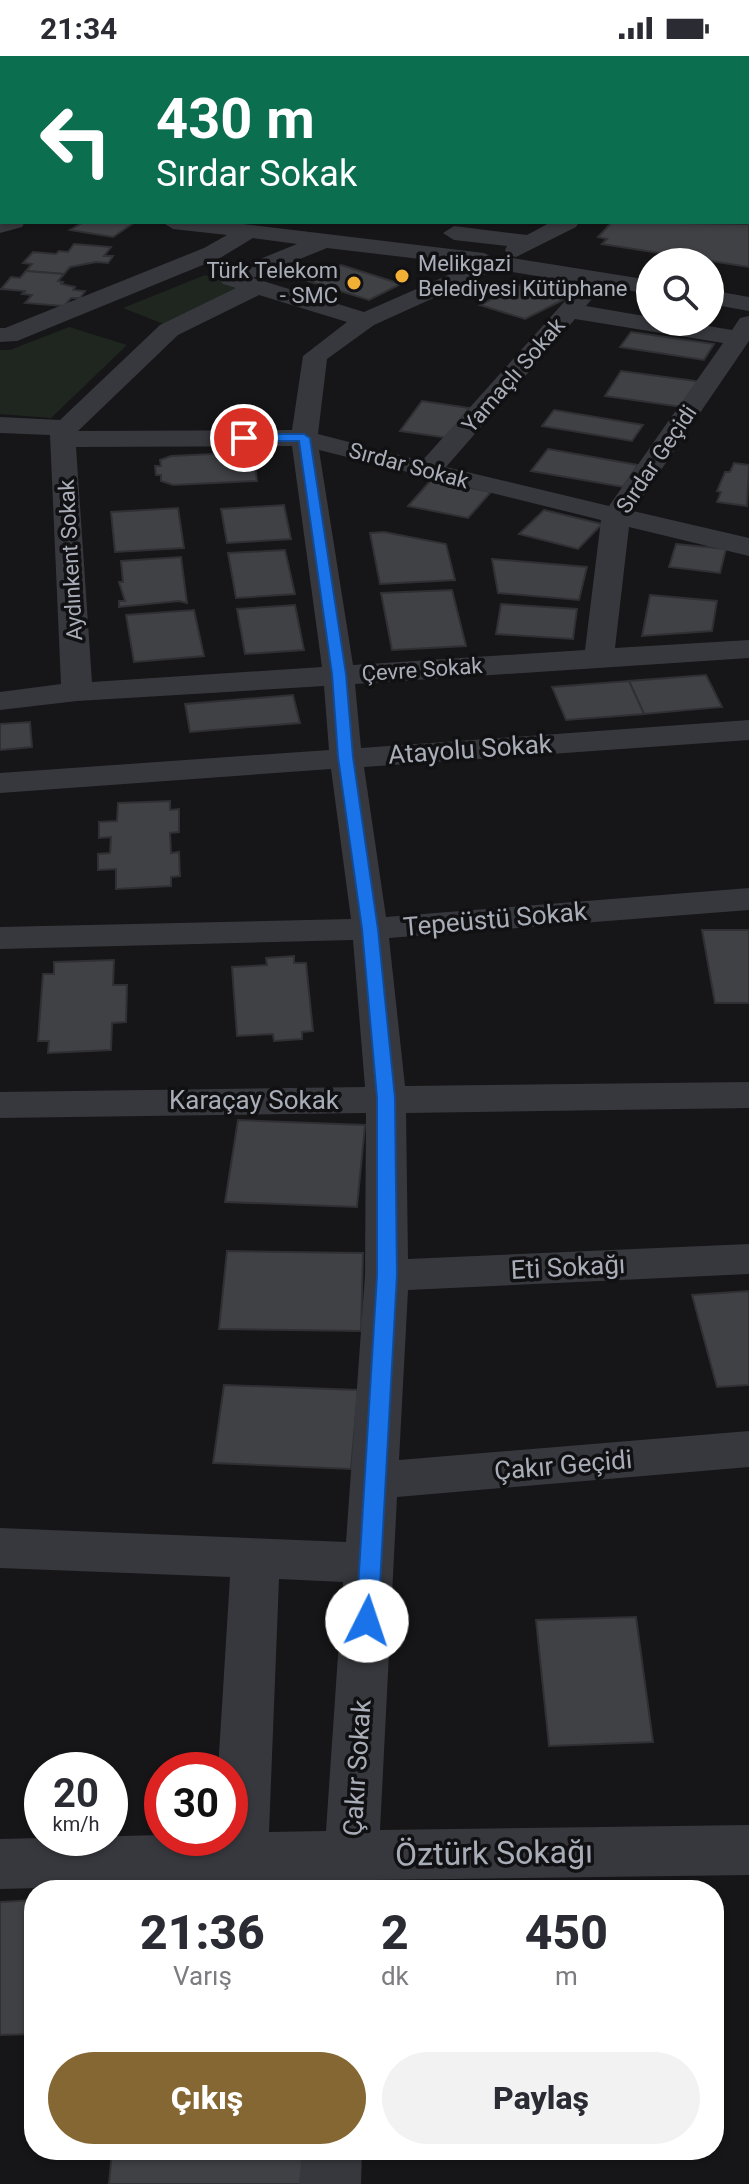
<!DOCTYPE html>
<html lang="tr">
<head>
<meta charset="utf-8">
<style>
	:root { --surface:#fff; --page:#f2f2f3; --text:#2b2b33; --muted:#7c7c81; --accent:#856733 }
	body { margin:0; font-family:Roboto,sans-serif; background:var(--page); color:var(--text); height:100vh; display:flex; flex-direction:column; font-size:30px; white-space:nowrap }
	* { box-sizing:border-box; margin:0 }
	p { font-size:26px; color:var(--muted) }
	.icon { flex:none; width:44px; height:44px; fill:none; stroke:currentColor; stroke-width:2; stroke-linecap:round; stroke-linejoin:round }
	.map { position:relative; flex:1; overflow:hidden }
	.side { position:absolute; left:24px; top:1824px; width:700px; height:280px; display:flex; flex-direction:column; background:var(--surface); border-radius:32px; box-shadow:0 2px 6px #0004 }
	.side>* { flex:none }
	.hud { position:absolute; left:0px; top:0px; width:750px; height:168px; box-shadow:0 2px 6px #0004; background:#0b6e4f; color:#fff; overflow:hidden }
	.buttons { position:absolute; left:636px; top:192px; display:grid; gap:16px }
	.buttons a { display:grid; place-items:center; width:88px; height:88px; border-radius:50%; background:var(--surface); box-shadow:0 2px 6px #0004; font-size:40px }
	.speed { position:absolute; left:24px; top:1696px; display:flex; gap:16px; font-size:40px; font-weight:700; text-align:center }
	.speed>* { display:grid; place-content:center; width:104px; height:104px; border-radius:50%; background:var(--surface); box-shadow:0 2px 6px #0004; line-height:1 }
	.speed small { font-size:20px; font-weight:400 }
	.speed .limit { border:12px solid #d22; background:#fff; color:#111 }
	.pin { position:absolute; display:grid; place-items:center; width:68px; height:68px; color:#fff; margin:-34px; border:4px solid #fff; border-radius:50%; box-shadow:0 2px 8px #0007 }
	.me { position:absolute; width:88px; margin:-44px; rotate:4deg; stroke-linejoin:round; filter:drop-shadow(0 0 6px #0008) }
	.turn { display:flex; align-items:center; gap:28px; height:168px; padding:0 24px; font-size:36px }
	.turn .icon { width:104px; height:104px; stroke-width:2.5 }
	.turn b { display:block; font-size:56px; line-height:68px }
	.eta { display:flex; justify-content:space-evenly; align-items:center; height:136px; text-align:center }
	.eta b { font-size:48px; font-weight:800; line-height:56px }
	.button { display:flex; gap:16px; margin-top:auto; padding:16px 24px }
	.button a { flex:1; height:92px; border-radius:48px; background:var(--accent); color:#fff; font-size:32px; font-weight:800; line-height:92px; text-align:center }
	.button a+a { background:var(--page); color:var(--text) }
	.status { display:flex; justify-content:space-between; align-items:center; height:56px; padding:0 40px; background:var(--surface); direction:ltr }
	.status svg { height:22px; fill:currentColor }
	.map>svg:first-child { display:block }
	.green { fill:#1e261f }
	.building { fill:#404145; stroke:#303034; stroke-width:2 }
	.lines { fill:none; stroke-linecap:round; stroke-linejoin:round }
	.minor { fill:#37383d; fill-rule:evenodd }
	.route { fill:#1a73e8; stroke:#114b97; stroke-width:2 }
	.poi-dot { fill:#f2b134; stroke:#111113; stroke-width:3 }
	.labels { text-anchor:middle; stroke-width:7; stroke-linejoin:round; paint-order:stroke }
	.far-poi-label { font-size:22px; fill:#a8adb8; stroke:#111113; text-anchor:start }
	.far-street-label { font-size:22px; fill:#a8adb8; stroke:#111113 }
	.street-label { font-size:26px; fill:#a8adb8; stroke:#111113 }
	.near-street-label { font-size:32px; fill:#a8adb8; stroke:#111113 }
</style>
</head>
<body>
<div class="status"><b>21:34</b><svg viewBox="0 0 49 12"><path d="M0 12V9h3v3zM5 12V6h3v6zM10 12V3h3v9zM15 12V0h3v12zM26 1h20v11H26zM47 4h2v5h-2z"/></svg></div>
<div class="map">
<svg width="749" height="2128" viewBox="0 0 749 2128">
	<rect width="100%" height="100%" fill="#161618"/>
	<g class="green">
		<path d="M205,219L247,234L166,269L123,252Z"/>
		<path d="M69,271L127,289L51,362L0,358V294H10Z"/>
	</g>
	<g class="building">
		<path d="M84,166H135L113,181L70,174Z"/>
		<path d="M612,166L749,168V211L602,188L607,183L598,181Z"/>
		<path d="M74,188L111,191L104,200H113L108,207L96,206L70,211L64,218L26,215L32,208L23,207L33,196L56,198L59,195L68,196Z"/>
		<path d="M341,209L401,228L369,244L308,225Z"/>
		<path d="M26,215L64,218L58,225L63,226L61,228L75,231L73,234L85,235L80,242H71L64,250L25,247L32,239L22,238L25,235L1,233L11,221L20,222Z"/>
		<path d="M528,225L573,239L525,263L480,249Z"/>
		<path d="M631,276L714,288L704,304L620,291Z"/>
		<path d="M621,315L703,326L689,352L605,340Z"/>
		<path d="M422,345L469,352L448,382L400,375Z"/>
		<path d="M554,354L643,369L632,385L542,370Z"/>
		<path d="M548,393L638,409L623,431L531,415Z"/>
		<path d="M253,396L257,425L173,429L161,425V419H156L155,410H161L160,404L171,400Z"/>
		<path d="M734,407L749,409L747,450L717,446L721,436L717,435L725,416H730Z"/>
		<path d="M431,424L491,436L468,462L408,450Z"/>
		<path d="M284,449L291,483L227,487L221,453Z"/>
		<path d="M178,452L184,492L115,496L111,456Z"/>
		<path d="M544,454L602,468L578,493L519,478Z"/>
		<path d="M384,476L446,488L455,524L380,528L370,477Z"/>
		<path d="M676,488L726,493L720,517L669,511Z"/>
		<path d="M285,494L295,538L236,542L228,497Z"/>
		<path d="M181,501L187,547L179,545L119,551V545H125L119,526H123L121,505Z"/>
		<path d="M492,503L587,511L579,544L498,537Z"/>
		<path d="M452,534L466,590L392,594L381,537Z"/>
		<path d="M650,539L717,545L712,575L642,580Z"/>
		<path d="M501,548L577,553L573,583L496,578Z"/>
		<path d="M295,549L304,594L245,598L237,553Z"/>
		<path d="M194,554L204,600L134,606L126,559Z"/>
		<path d="M706,619L722,651L644,658L629,625Z"/>
		<path d="M629,625L644,658L566,664L552,631Z"/>
		<path d="M293,639L300,667L190,676L185,648Z"/>
		<path d="M30,666L32,691L0,694V668Z"/>
		<path d="M170,745V754L179,753V776L170,777L171,797L179,796L180,820L171,821V830L116,833V813L98,814V798L110,797L111,781L99,782V766L117,765L118,747Z"/>
		<path d="M702,874H749V947H715Z"/>
		<path d="M294,900V907H306L313,975L302,976V983L274,985L273,978L237,980L232,911L267,909L266,902Z"/>
		<path d="M114,904L113,929H127L126,966L112,967L111,994L48,997L49,985H38L43,918H54V906Z"/>
		<path d="M238,1064L365,1069L357,1151L225,1146Z"/>
		<path d="M227,1195L363,1197L361,1275L219,1273Z"/>
		<path d="M749,1235V1329L717,1331L692,1239Z"/>
		<path d="M224,1329L358,1334L351,1413L213,1407Z"/>
		<path d="M636,1561L653,1686L549,1690L536,1564Z"/>
		<path d="M34,1844V1978L0,1979V1846Z"/>
		<path d="M112,2094H307L306,2128H109Z"/>
	</g>
	<g class="lines">
		<g class="minor">
			<rect x="89" y="0" width="18" height="2"/>
			<path d="M149,0H197L148,2Z"/>
			<path d="M459,0H498L499,2H460Z"/>
			<rect x="748" y="95" width="1" height="12"/>
			<path d="M748,154L749,168L742,166H748Z"/>
			<path d="M0,163L2,166H25L22,171L0,177Z"/>
			<path d="M162,166H227L484,197L503,206L512,202L650,224V238L603,230L586,250L650,261V266H684L732,274L740,262L749,260V285L633,455L749,482V500L629,471L615,592L749,584V602L355,628L361,692L749,664V684L364,711L386,861L749,832V854L389,882L405,1030L749,1026V1052L406,1057L408,1203L749,1188V1218L408,1234L399,1404L749,1375V1411L397,1441L380,1774L749,1769V1819L377,1824V1834H321L322,1825L0,1833V1783L162,1779V1782H230V1714H218L230,1521L0,1512V1472L346,1486L365,1219L366,1057L0,1062V1036L365,1031L353,884L0,893V871L351,863L331,713L0,737V717L329,694L324,630L77,645L0,654V636L61,628L50,379L0,377V361L60,364L160,269L236,232L223,228L219,223L223,218L297,188L253,182L220,202L17,285L0,286V272H5L204,192L227,179L173,173ZM327,192L471,209L364,256L253,222ZM502,211L512,216L581,227L422,405L318,378L327,303L374,269ZM259,239L347,266L303,300L292,374L78,375L178,279ZM575,263L723,287L609,450L446,411ZM292,390L322,611L92,626L76,391ZM319,394L601,464L585,594L353,609ZM279,1523L343,1526L326,1775L269,1776Z"/>
			<path d="M551,166H579L576,171L516,201L508,199L505,194L507,190L454,184L443,177L454,170L527,179Z"/>
			<path d="M710,234L749,241V255L710,248Z"/>
			<path d="M302,2094H362L361,2128H299Z"/>
		</g>
	</g>
	<path class="route" d="M304,378L310,382L346,618L353,701L378,873L395,1042L397,1219L378,1565L375,1572L367,1575L359,1572L356,1565L377,1219V1042L362,873L338,701L332,618L299,385H244L238,382L244,378Z"/>
	<g class="poi-dot">
		<circle cx="402" cy="220" r="8"/>
		<circle cx="354" cy="227" r="8"/>
	</g>
	<g class="labels">
		<g class="far-poi-label">
			<text x="418" y="215">Melikgazi<tspan x="418" dy="25">Belediyesi Kütüphane</tspan></text>
			<text x="338" y="222" text-anchor="end">Türk Telekom<tspan x="338" dy="25">- SMC</tspan></text>
		</g>
		<g class="far-street-label">
			<text transform="translate(513 319) rotate(-49)" y="8">Yamaçlı Sokak</text>
			<text transform="translate(656 403) rotate(-56)" y="8">Sırdar Geçidi</text>
			<text transform="translate(409 409) rotate(15)" y="8">Sırdar Sokak</text>
			<text transform="translate(70 504) rotate(-93)" y="8">Aydınkent Sokak</text>
			<text transform="translate(422 613) rotate(-4)" y="8">Çevre Sokak</text>
		</g>
		<g class="street-label">
			<text transform="translate(470 693) rotate(-4)" y="9">Atayolu Sokak</text>
			<text transform="translate(495 863) rotate(-5)" y="9">Tepeüstü Sokak</text>
			<text x="254" y="1053">Karaçay Sokak</text>
			<text transform="translate(568 1211) rotate(-3)" y="9">Eti Sokağı</text>
			<text transform="translate(563 1409) rotate(-5)" y="9">Çakır Geçidi</text>
			<text transform="translate(357 1712) rotate(-86)" y="9">Çakır Sokak</text>
		</g>
		<g class="near-street-label">
			<text transform="translate(494 1797) rotate(-1)" y="11">Öztürk Sokağı</text>
		</g>
	</g>
</svg>
<div class="buttons">
<a><svg class="icon" aria-label="search" viewBox="0 0 24 24"><circle cx="10" cy="10" r="6"/><path d="M15 15l6 6"/></svg></a>
</div>
<div class="speed"><div>20<small>km/h</small></div><div class="limit">30</div></div>
<div class="pin" style="left:244px;top:382px;background:#d93025"><svg class="icon" aria-label="arrive" viewBox="0 0 24 24"><path d="M6 21V4h12l-3 4 3 4H6"/></svg></div>
<svg class="me" style="left:367px;top:1565px" viewBox="-20 -20 40 40"><circle r="19" fill="#fff"/><path d="M0-13L10 11 0 6-10 11z" fill="#1a73e8"/></svg>
<div class="hud">
<div class="turn"><svg class="icon" aria-label="left" viewBox="0 0 24 24"><path d="M17 20v-9H6M10 6l-5 5 5 5"/></svg><div><b>430 m</b>Sırdar Sokak</div></div>
</div>
<section class="side">
<div class="eta">
<div><b>21:36</b><p>Varış</p></div>
<div><b>2</b><p>dk</p></div>
<div><b>450</b><p>m</p></div>
</div>
<div class="button"><a>Çıkış</a><a>Paylaş</a></div>
</section>
</div>
</body>
</html>
